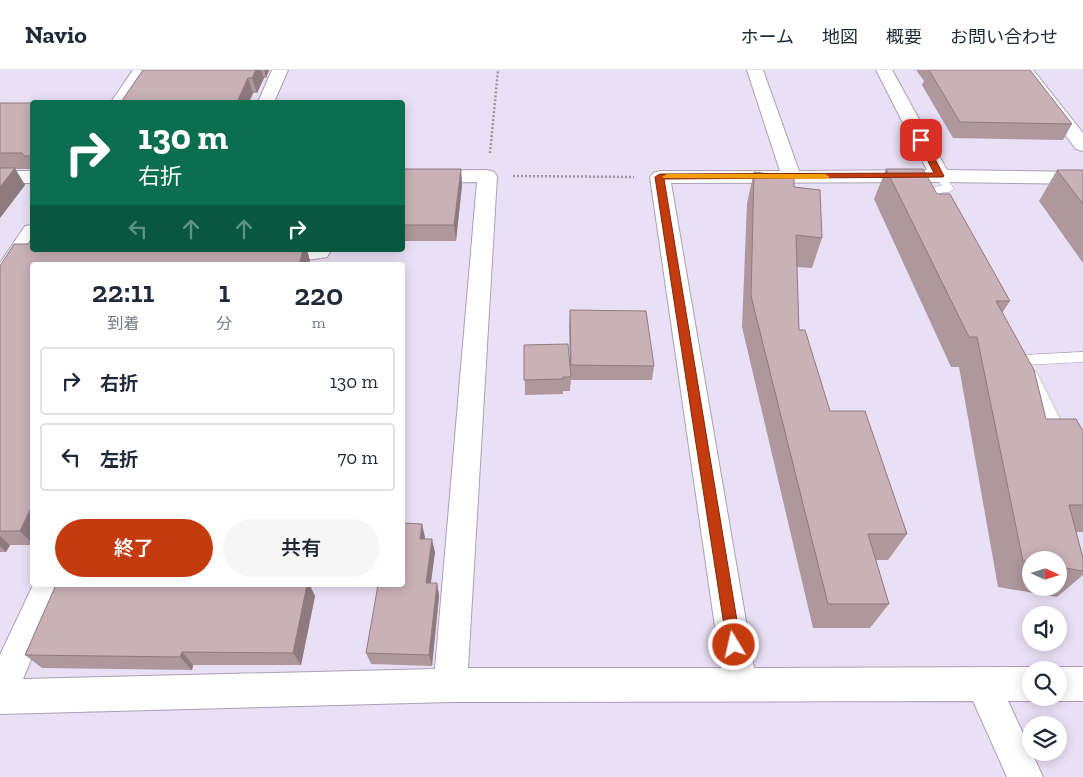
<!DOCTYPE html>
<html lang="ja">
<head>
<meta charset="utf-8">
<style>
	:root { --surface:#fff; --page:#f6f6f7; --text:#1f2937; --muted:#747a83; --line:#e0e1e3; --accent:#c43b0f }
	body { margin:0; font-family:"Zilla Slab","Noto Sans JP",serif; background:var(--page); color:var(--text); height:100vh; display:flex; flex-direction:column; font-size:19px; white-space:nowrap }
	* { box-sizing:border-box; margin:0 }
	p { font-size:16px; color:var(--muted) }
	.icon { flex:none; width:28px; height:28px; fill:none; stroke:currentColor; stroke-width:2; stroke-linecap:round; stroke-linejoin:round }
	.map { position:relative; flex:1; overflow:hidden }
	.details { position:absolute; left:30px; top:192px; width:375px; height:325px; display:flex; flex-direction:column; background:var(--surface); border-radius:5px; box-shadow:0 2px 12px #0003 }
	.details>* { flex:none }
	.guide { position:absolute; left:30px; top:30px; width:375px; height:152px; border-radius:5px; box-shadow:0 2px 12px #0003; background:#0b6e4f; color:#fff; overflow:hidden }
	.needle { width:32px; rotate:94deg }
	.tools { position:absolute; left:1022px; top:481px; display:grid; gap:10px }
	.tools a { display:grid; place-items:center; width:45px; height:45px; border-radius:50%; background:var(--surface); box-shadow:0 2px 12px #0003; font-size:25px }
	.pin { position:absolute; display:grid; place-items:center; width:42px; height:42px; color:#fff; margin:-21px; border-radius:10px; box-shadow:0 2px 8px #0006 }
	.me { position:absolute; width:55px; margin:-28px; rotate:351deg; stroke-linejoin:round; filter:drop-shadow(0 0 4px #0008) }
	.turn { display:flex; align-items:center; gap:18px; height:105px; padding:0 25px; font-size:22px }
	.turn .icon { width:65px; height:65px; stroke-width:2.5 }
	.turn b { display:block; font-size:35px; line-height:42px }
	.lanes { display:flex; align-items:center; height:48px; padding:0 25px; background:#0003; justify-content:center; gap:25px; direction:ltr }
	.lanes .off { opacity:.35 }
	.eta { display:flex; justify-content:space-evenly; align-items:center; height:85px; text-align:center }
	.eta b { font-size:30px; font-weight:600; line-height:35px }
	.primary-button { display:flex; gap:10px; margin-top:auto; padding:10px 25px }
	.primary-button a { flex:1; height:58px; border-radius:30px; background:var(--accent); color:#fff; font-size:20px; font-weight:600; line-height:58px; text-align:center }
	.primary-button a+a { background:var(--page); color:var(--text) }
	ul { padding:0; list-style:none }
	li { display:flex; align-items:center; gap:15px; height:68px; margin:0 10px 8px; padding:0 15px; border:2px solid var(--line); border-radius:5px }
	li div { flex:1 }
	li b { display:block; font-size:19px }
	li em { font-style:normal }
	header { display:flex; align-items:center; gap:30px; box-sizing:border-box; height:70px; padding:0 25px; background:var(--surface); border-bottom:1px solid var(--line) }
	header strong { font-size:24px }
	nav { display:flex; gap:28px; margin-inline-start:auto; font-size:18px }
	.map>svg:first-child { display:block }
	.lines { fill:none; stroke-linecap:round; stroke-linejoin:round }
	.lane-casing { stroke:#aaa0b5; stroke-width:1 }
	.street-casing { stroke:#aaa0b5; stroke-width:2 }
	.path { stroke:#9d95a6; stroke-width:2.5; stroke-dasharray:2 2; stroke-linecap:butt }
	.lane { fill:#fff; fill-rule:evenodd }
	.street { fill:#fff; fill-rule:evenodd }
	.wall { fill:#ae979d; fill-rule:evenodd }
	.shaded-wall { fill:#8d7b80 }
	.building { fill:#cab0b7; stroke:#8d7b80 }
	.route { fill:#c43b0f; stroke:#7f260a }
	.slow { fill:#f59e0b }
</style>
</head>
<body>
<header>
<strong>Navio</strong>
<nav><a>ホーム</a><a>地図</a><a>概要</a><a>お問い合わせ</a></nav>
</header>
<div class="map">
<svg width="1083" height="707" viewBox="0 0 1083 707">
	<rect width="100%" height="100%" fill="#eae0f6"/>
	<g class="lines">
		<g class="lane-casing">
			<g id="lane">
				<path d="M940,103L944,104L954,119L949,122L939,123L945,134L940,137L936,136L927,120L932,117L942,116L935,106Z"/>
				<path d="M1083,282V292L1024,295L1019,293L1018,290L1019,287L1024,285Z"/>
				<path d="M1031,300L1036,302L1038,305L1068,365L1066,369L1061,370L1056,369L1024,305L1026,302Z"/>
			</g>
		</g>
		<g class="street-casing">
			<g id="street">
				<path d="M133,0H149L127,32H111Z"/>
				<path d="M272,0H288L274,32H258Z"/>
				<path d="M747,0H763L799,101L927,100L876,0H892L947,100L1083,102V114L940,112L671,113L754,598L1031,597L1037,600H1031V628H1039L1031,631H1008L1043,707H1007L973,631L450,632L0,644V585L33,515H63L23,609L435,599L477,112L402,113V101L487,100L494,102L497,106L468,598H721L650,107L653,103L660,101H780Z"/>
				<path d="M1016,0H1033L1083,63V81L1076,79Z"/>
				<rect x="0" y="101" width="32" height="12"/>
				<path d="M32,155V177L8,215L0,217V193L25,156Z"/>
				<path d="M263,180H328L330,182L327,187C309,191 282,191 264,187L261,182Z"/>
				<path d="M1059,597H1083V631H1059L1051,628H1059V600H1053Z"/>
			</g>
		</g>
		<g class="path">
			<path d="M490,83L498,0"/>
			<path d="M513,106L634,107"/>
		</g>
		<use href="#lane" class="lane"/>
		<use href="#street" class="street"/>
	</g>
	<g class="wall">
		<path d="M143,0H269L266,8H264L257,23H253L249,32H121Z"/>
		<path d="M916,0H1030L1072,54L1063,70L953,68L922,15L924,11Z"/>
		<path d="M0,33H32V100V99H15L25,115L0,148Z"/>
		<path d="M402,99H461L462,115L456,171H402Z"/>
		<path d="M886,99L937,124L1010,231L1002,243L1046,349L1083,361V462H1076L1083,488V505L1057,527L998,517L959,297H951L874,129ZM1031,490H1059V518H1031Z"/>
		<path d="M1057,100H1083V193L1039,131Z"/>
		<path d="M754,102L794,117L822,168L812,198L797,197L799,260L830,341L907,464L888,490H876L889,534L870,558H813L742,257L747,133Z"/>
		<path d="M32,168V180H307L310,191L309,195H32V475H10L6,482H0V196L14,174H28Z"/>
		<path d="M570,240L654,296L652,310H571V309L570,321H563V324L525,325L524,275L570,303L569,255Z"/>
		<path d="M425,467V469L435,482L431,513H437L439,526L432,596L371,594L366,583Z"/>
		<path d="M56,515H311V518L315,526L301,595H193L192,600L42,598L25,585Z"/>
	</g>
	<g class="shaded-wall">
		<path d="M256,0H261L264,8L257,23L252,8Z"/>
		<path d="M264,0H269L266,8Z"/>
		<path d="M248,8L253,23L249,32H237Z"/>
		<path d="M15,98L25,115L0,148V117Z"/>
		<path d="M461,99L462,115L456,171L454,155Z"/>
		<path d="M303,180H307L310,191L309,195H299Z"/>
		<path d="M32,436V473L20,461Z"/>
		<path d="M422,454L425,467L423,482L420,469Z"/>
		<path d="M0,466L10,475L6,482L0,476Z"/>
		<path d="M432,469L435,482L429,525L426,513Z"/>
		<path d="M437,513L439,526L432,596L429,585Z"/>
		<path d="M303,515H311V518L315,526L301,595L293,583Z"/>
		<path d="M182,582L193,595L192,600L180,587Z"/>
	</g>
	<g class="building">
		<path d="M143,0H256L252,8H248L237,32H121Z"/>
		<path d="M929,0H1030L1072,54L960,52Z"/>
		<path d="M0,33H32V86H24L22,83H0Z"/>
		<path d="M0,98H15L0,117Z"/>
		<path d="M402,99H461L454,155H402Z"/>
		<path d="M886,99H923L937,124H950L1010,231H996L1034,300L1046,349H1076L1083,361V435H1069L1083,488V501L1059,497V490H1031V492L1023,491L977,267H969Z"/>
		<path d="M1057,100H1083V134Z"/>
		<path d="M754,102L794,107V117L820,120L822,168L796,165L799,260H805L830,341H865L907,464H868L889,534H828L751,226Z"/>
		<path d="M32,168V180H303L299,195H32V436L20,461H0V196L14,174H28Z"/>
		<path d="M570,240L646,241L654,296L571,295Z"/>
		<path d="M568,274L571,307H563V309L524,310V275Z"/>
		<path d="M402,453L422,454L420,469H432L426,513H437L429,585L366,583L378,515H402Z"/>
		<path d="M56,515H307L293,583L182,582L180,587L25,585Z"/>
	</g>
	<path class="route" d="M921,68L925,70L944,106L943,107L664,109L741,575L739,580L734,582L729,580L727,575L655,107L660,104L934,103L917,70Z"/>
	<path class="slow" d="M667,104H825L830,107L825,109L664,108L662,107Z"/>
</svg>
<div class="tools">
<a><svg class="needle" viewBox="-14 -14 28 28"><path d="M0-13l5 13h-10z" fill="#e53935"/><path d="M0 13l5-13h-10z" fill="#747a83"/></svg></a>
<a><svg class="icon" aria-label="sound" viewBox="0 0 24 24"><path d="M4 9h4l5-4v14l-5-4H4zM17 9q2 3 0 6"/></svg></a>
<a><svg class="icon" aria-label="search" viewBox="0 0 24 24"><circle cx="10" cy="10" r="6"/><path d="M15 15l6 6"/></svg></a>
<a><svg class="icon" aria-label="layers" viewBox="0 0 24 24"><path d="M12 4l9 5-9 5-9-5zM3 14l9 5 9-5"/></svg></a>
</div>
<div class="pin" style="left:921px;top:70px;background:#d93025"><svg class="icon" aria-label="arrive" viewBox="0 0 24 24"><path d="M6 21V4h12l-3 4 3 4H6"/></svg></div>
<svg class="me" style="left:734px;top:575px" viewBox="-20 -20 40 40"><circle r="17" fill="#c43b0f" stroke="#fff" stroke-width="3"/><path d="M0-11L8 9 0 5-8 9z" fill="#fff"/></svg>
<div class="guide">
<div class="turn"><svg class="icon" aria-label="right" viewBox="0 0 24 24"><path d="M7 20v-9h11M14 6l5 5-5 5"/></svg><div><b>130 m</b>右折</div></div>
<div class="lanes"><svg class="icon off" aria-label="left" viewBox="0 0 24 24"><path d="M17 20v-9H6M10 6l-5 5 5 5"/></svg><svg class="icon off" aria-label="ahead" viewBox="0 0 24 24"><path d="M12 20V5M6 11l6-6 6 6"/></svg><svg class="icon off" aria-label="ahead" viewBox="0 0 24 24"><path d="M12 20V5M6 11l6-6 6 6"/></svg><svg class="icon" aria-label="right" viewBox="0 0 24 24"><path d="M7 20v-9h11M14 6l5 5-5 5"/></svg></div>
</div>
<section class="details">
<div class="eta">
<div><b>22:11</b><p>到着</p></div>
<div><b>1</b><p>分</p></div>
<div><b>220</b><p>m</p></div>
</div>
<ul>
<li><svg class="icon" aria-label="right" viewBox="0 0 24 24"><path d="M7 20v-9h11M14 6l5 5-5 5"/></svg><div><b>右折</b></div><em>130 m</em></li>
<li><svg class="icon" aria-label="left" viewBox="0 0 24 24"><path d="M17 20v-9H6M10 6l-5 5 5 5"/></svg><div><b>左折</b></div><em>70 m</em></li>
</ul>
<div class="primary-button"><a>終了</a><a>共有</a></div>
</section>
</div>
</body>
</html>
